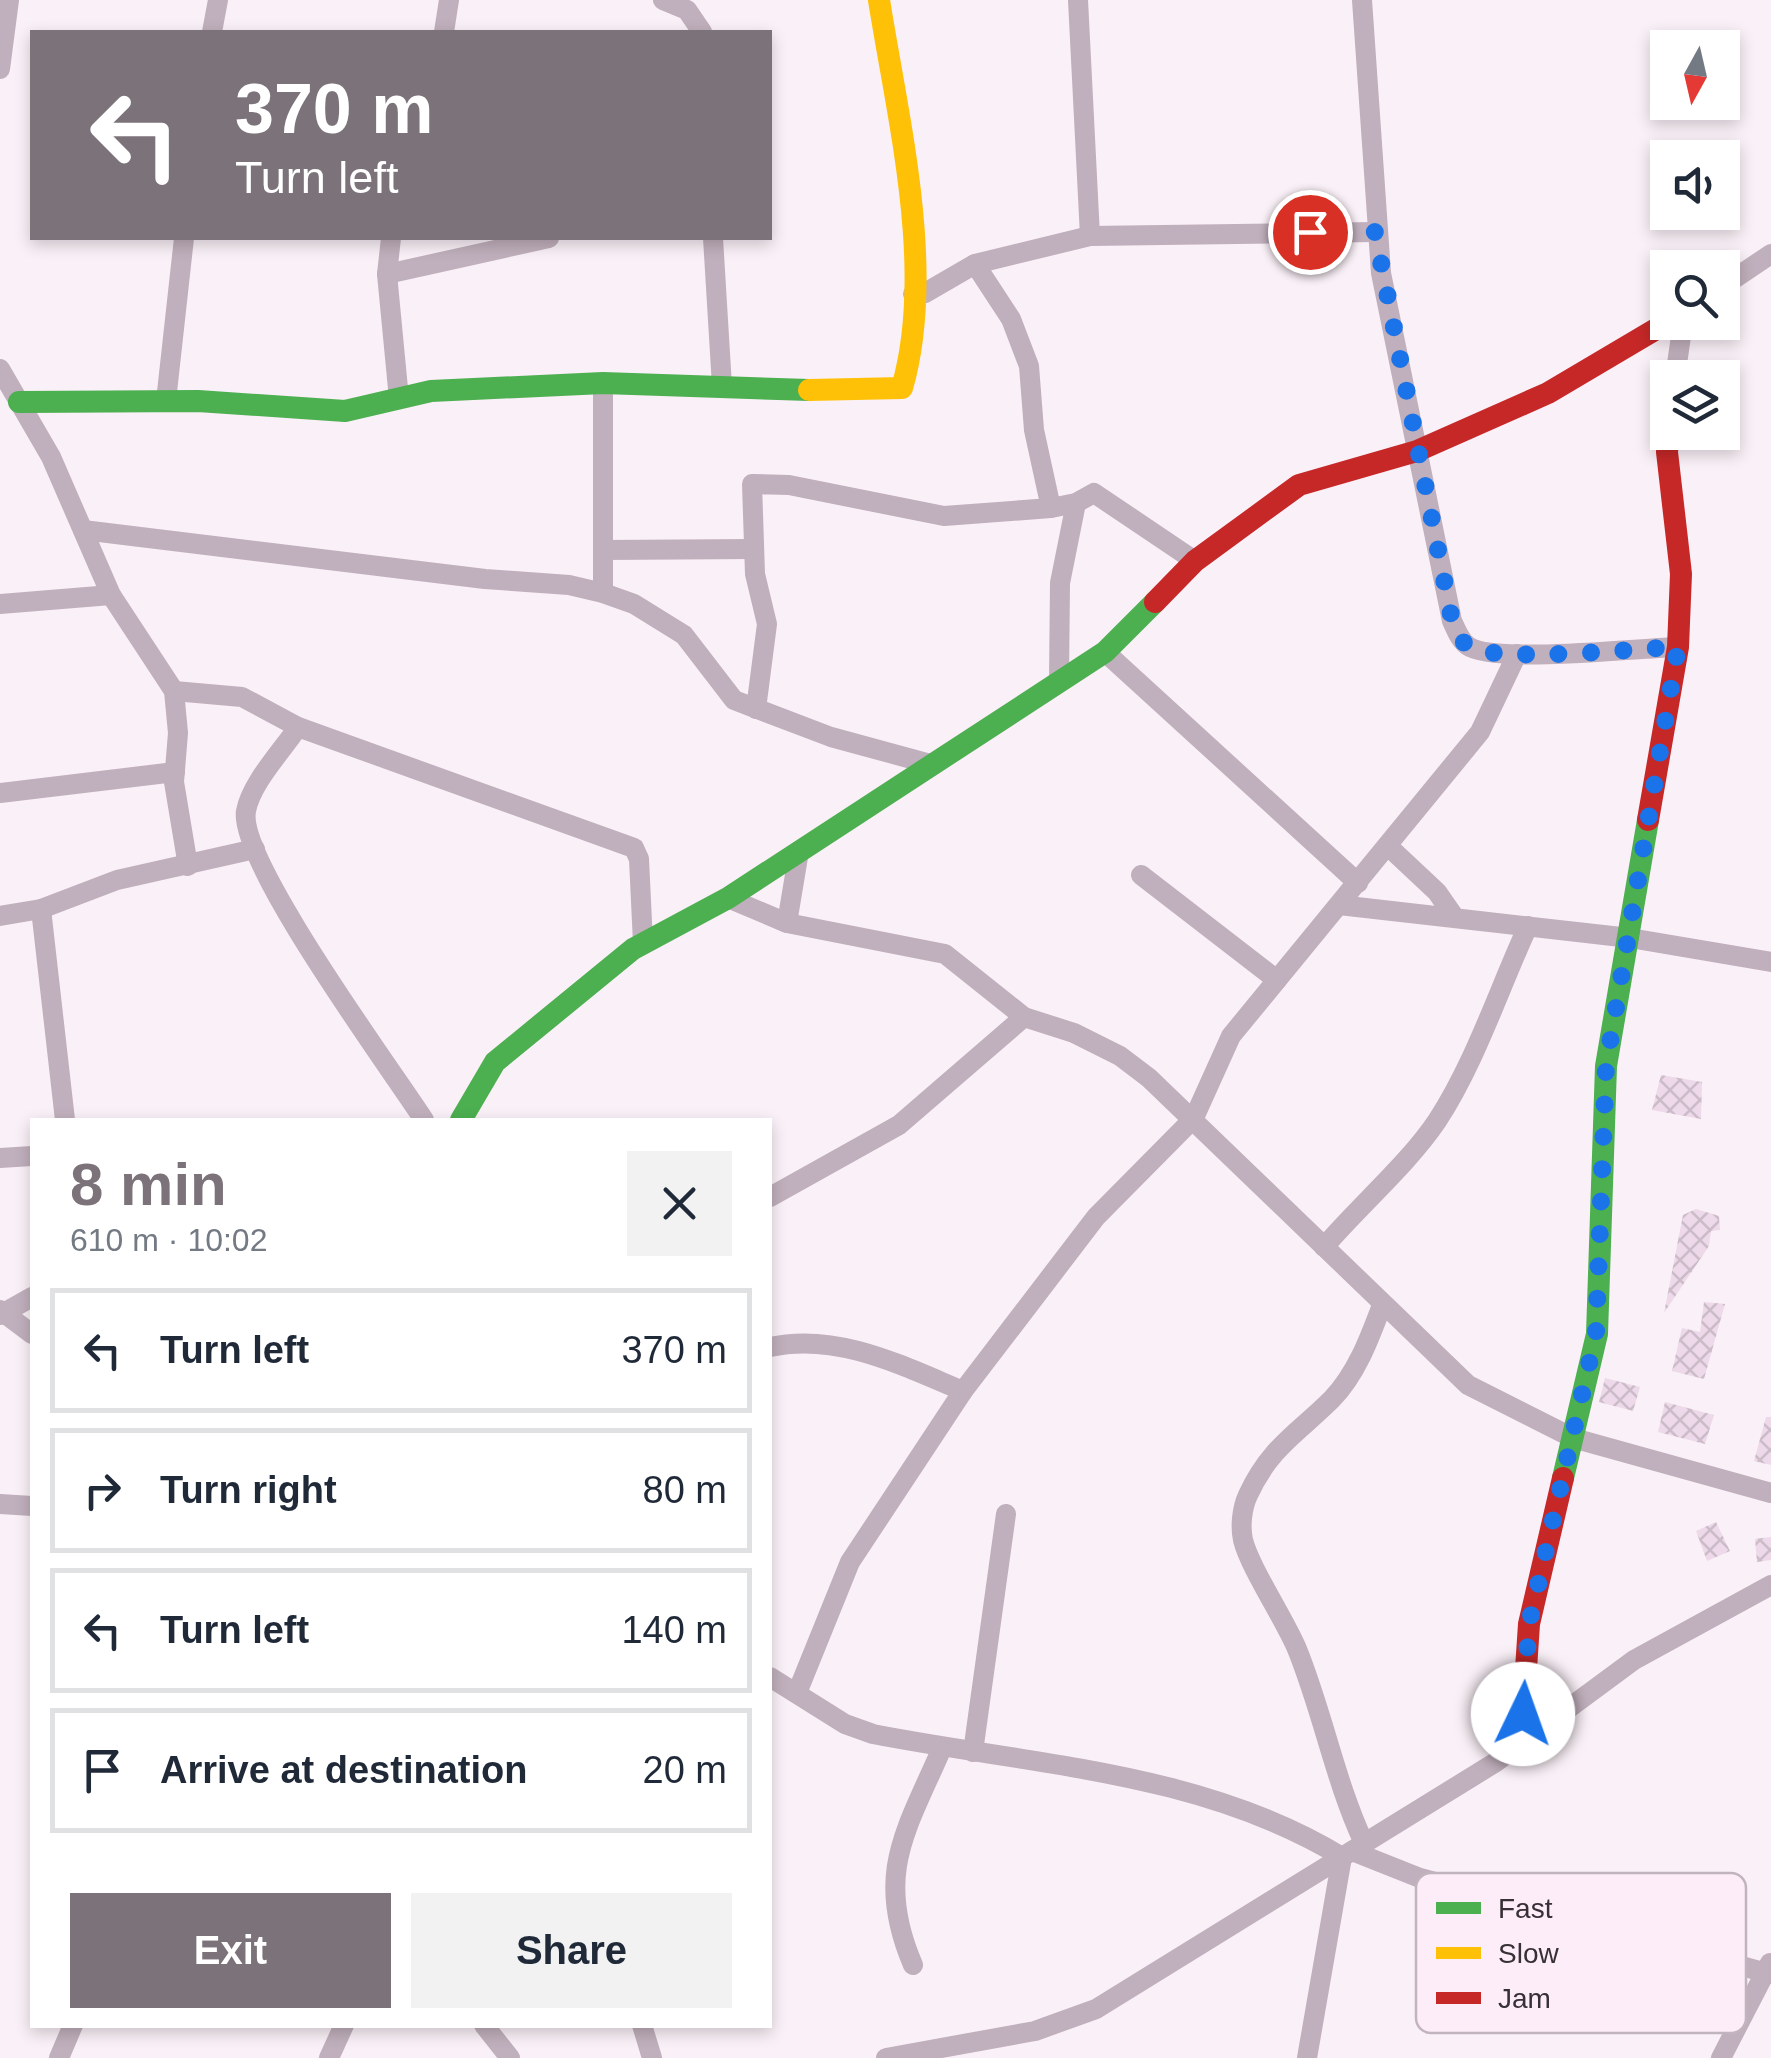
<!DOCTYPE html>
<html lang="en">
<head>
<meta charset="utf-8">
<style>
	:root { --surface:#fff; --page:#f2f2f3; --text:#1f2937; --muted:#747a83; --line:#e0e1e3; --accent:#7b7379 }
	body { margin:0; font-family:Helvetica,sans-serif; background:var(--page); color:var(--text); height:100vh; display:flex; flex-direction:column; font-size:38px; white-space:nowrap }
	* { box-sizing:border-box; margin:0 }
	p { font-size:32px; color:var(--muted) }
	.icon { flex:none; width:55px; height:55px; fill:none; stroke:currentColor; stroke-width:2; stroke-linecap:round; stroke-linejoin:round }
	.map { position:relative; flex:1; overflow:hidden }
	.side { position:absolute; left:30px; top:1118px; width:742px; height:910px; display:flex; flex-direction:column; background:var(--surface); border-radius:0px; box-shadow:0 5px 15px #0003 }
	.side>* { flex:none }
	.guide { position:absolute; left:30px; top:30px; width:742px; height:210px; border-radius:0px; box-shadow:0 5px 15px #0003; background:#7b7379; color:#fff; overflow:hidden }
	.needle { width:65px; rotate:188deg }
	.controls { position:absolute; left:1650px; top:30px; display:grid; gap:20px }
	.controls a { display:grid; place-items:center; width:90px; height:90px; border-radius:0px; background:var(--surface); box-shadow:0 5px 15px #0003; font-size:50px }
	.pin { position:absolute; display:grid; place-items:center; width:85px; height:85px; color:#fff; margin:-42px; border:5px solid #fff; border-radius:50%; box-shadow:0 2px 10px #0007 }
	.me { position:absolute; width:110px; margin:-55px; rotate:3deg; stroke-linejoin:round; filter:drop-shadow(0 0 8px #0008) }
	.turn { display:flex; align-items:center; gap:35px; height:210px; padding:0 40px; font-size:45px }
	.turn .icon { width:130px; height:130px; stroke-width:2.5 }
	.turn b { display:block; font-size:70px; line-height:85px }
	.round { display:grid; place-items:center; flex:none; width:105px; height:105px; border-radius:0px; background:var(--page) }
	.head { display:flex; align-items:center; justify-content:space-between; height:170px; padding:0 40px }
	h1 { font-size:60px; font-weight:800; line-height:75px; color:var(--accent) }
	.cta { display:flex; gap:20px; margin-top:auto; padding:20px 40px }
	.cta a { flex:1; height:115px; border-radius:0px; background:var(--accent); color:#fff; font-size:40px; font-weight:800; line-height:115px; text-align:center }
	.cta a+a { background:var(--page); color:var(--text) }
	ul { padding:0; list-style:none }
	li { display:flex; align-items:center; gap:30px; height:125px; margin:0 20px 15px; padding:0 20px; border:5px solid var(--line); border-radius:0px }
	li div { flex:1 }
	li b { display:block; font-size:38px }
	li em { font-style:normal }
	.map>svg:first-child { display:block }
	.building { fill:url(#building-cross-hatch) }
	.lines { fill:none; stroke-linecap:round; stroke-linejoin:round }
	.street { stroke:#c0afbc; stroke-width:20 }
	.fast { stroke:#4caf50; stroke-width:22 }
	.slow { stroke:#ffc107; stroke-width:22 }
	.jam { stroke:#c62828; stroke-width:22 }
	.route { stroke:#1a73e8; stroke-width:18; stroke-dasharray:0 32.4 }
	.key { fill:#fdedf9; stroke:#c2b4be; stroke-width:2.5 }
	.key-label { font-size:28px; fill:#373035 }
</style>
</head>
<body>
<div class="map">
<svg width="1771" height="2058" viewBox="0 0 1771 2058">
	<defs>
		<pattern id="building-cross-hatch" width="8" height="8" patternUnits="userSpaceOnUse" patternTransform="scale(2.5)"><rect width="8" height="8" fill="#edd9e9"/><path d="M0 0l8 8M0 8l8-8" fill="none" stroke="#ccbbc8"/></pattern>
	</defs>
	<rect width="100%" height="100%" fill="#faf0f7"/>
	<g class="building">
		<path d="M1661,1075L1702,1082L1701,1119L1652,1110Z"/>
		<path d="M1696,1209L1719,1216L1720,1230L1711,1231L1709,1246L1664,1313L1683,1215Z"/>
		<path d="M1704,1302L1725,1304L1704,1379L1672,1371L1682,1328L1700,1332Z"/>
		<path d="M1605,1378L1640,1387L1633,1411L1599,1402Z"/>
		<path d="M1665,1402L1714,1415L1705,1444L1658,1432Z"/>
		<path d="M1766,1417H1771V1465L1754,1461Z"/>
		<path d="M1716,1522L1730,1551L1707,1561L1696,1531Z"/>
		<path d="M1771,1537V1560L1757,1562L1755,1539Z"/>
	</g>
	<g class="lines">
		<g class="street">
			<path d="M663,0L687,10L702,32"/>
			<path d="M1078,0L1090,236"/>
			<path d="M1362,0L1381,273L1452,621C1456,629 1460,641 1468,646C1493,664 1640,648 1678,647"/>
			<path d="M212,32L218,0"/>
			<path d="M444,32L449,0"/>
			<path d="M0,69L9,0"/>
			<path d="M391,238L387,274L399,399"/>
			<path d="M713,238L722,386"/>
			<path d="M975,264L1011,319L1029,366L1034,430L1051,508"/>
			<path d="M387,274L549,238"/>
			<path d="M1722,287L1771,254"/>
			<path d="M913,294L925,293L975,264L1090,236L1375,232"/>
			<path d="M0,369L51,457L111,595L174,691L178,733L174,782L188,866"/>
			<path d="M1675,378L1683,322"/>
			<path d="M166,401L184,238"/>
			<path d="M83,530L485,579L569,585L603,593L634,604L684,635L734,700L831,737L930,764"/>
			<path d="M605,550L754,549"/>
			<path d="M603,593V383"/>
			<path d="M0,604L111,595"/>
			<path d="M1105,652L1358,883"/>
			<path d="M1059,680L1060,583L1076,503"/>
			<path d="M174,691L242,697L298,727L634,848L639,859L643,943"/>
			<path d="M756,709L767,624L755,574L752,484L789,485L944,516L1051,508L1076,503L1094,493L1195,561"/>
			<path d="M298,727C282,751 251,783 246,811C237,860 391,1069 424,1120"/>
			<path d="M0,793L175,772"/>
			<path d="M1389,847L1437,892L1453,915"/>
			<path d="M1141,875L1277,980"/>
			<path d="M728,898L787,923L945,954L1024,1017L1074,1033L1120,1056L1149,1078L1468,1385L1573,1438L1771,1493"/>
			<path d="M1339,905L1630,938L1771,962"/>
			<path d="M41,909L65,1120"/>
			<path d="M0,916L41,909L117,880L255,849"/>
			<path d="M787,923L799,851"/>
			<path d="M0,1158L32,1156"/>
			<path d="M770,1197L899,1125L1024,1017"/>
			<path d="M1324,1247C1359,1206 1408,1164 1437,1121C1475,1063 1499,989 1528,926"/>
			<path d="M0,1310L32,1334"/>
			<path d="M0,1315L32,1297"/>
			<path d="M770,1347C837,1332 903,1366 963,1391"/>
			<path d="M0,1504L32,1506"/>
			<path d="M770,1677L845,1724L873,1734C1031,1765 1201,1771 1342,1857L1307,2058"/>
			<path d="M797,1693L850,1562L963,1391L1096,1217L1194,1118L1231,1036L1480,732L1517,654"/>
			<path d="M973,1752L1006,1514"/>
			<path d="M1364,1843C1335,1781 1323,1713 1297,1649C1284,1618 1250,1568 1243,1540C1240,1526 1242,1508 1248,1495C1270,1447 1298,1433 1332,1399C1357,1373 1370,1337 1382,1305"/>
			<path d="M1352,1851L1420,1878L1771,1974"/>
			<path d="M913,1965C874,1874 906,1831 942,1748"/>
			<path d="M484,2025L510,2058"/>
			<path d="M642,2025L652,2058"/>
			<path d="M59,2058L73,2025"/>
			<path d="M329,2058L344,2025"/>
			<path d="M886,2058L1035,2031L1096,2009L1496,1762L1634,1660L1771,1585"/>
			<path d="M1721,2058L1770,1963"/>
		</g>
		<g class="fast">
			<path d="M19,402L198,401L345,411L431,391L603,383L809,390"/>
			<path d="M461,1120L495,1062L633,949L728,898L1105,652L1155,602"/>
			<path d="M1563,1478L1597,1334L1606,1066L1648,820"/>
		</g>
		<path class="slow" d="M809,390L902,388C936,270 898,120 879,0"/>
		<g class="jam">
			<path d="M1155,602L1195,561L1299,485L1417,451L1548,393L1668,322"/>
			<path d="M1648,820L1678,647L1681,574L1667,452L1669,432"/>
			<path d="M1521,1744L1529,1624L1563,1478"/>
		</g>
	</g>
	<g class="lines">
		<path class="route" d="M1310,232H1375L1452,620C1456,629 1460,641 1468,646C1494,664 1640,648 1678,647L1606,1066L1596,1334L1529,1624L1523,1714"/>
	</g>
	<rect x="1416" y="1873" width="330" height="160" rx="15" class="key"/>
	<rect x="1436" y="1902" width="45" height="12" fill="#4caf50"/>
	<rect x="1436" y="1947" width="45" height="12" fill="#ffc107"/>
	<rect x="1436" y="1992" width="45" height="12" fill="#c62828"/>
	<g class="key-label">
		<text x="1498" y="1918">Fast</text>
		<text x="1498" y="1963">Slow</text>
		<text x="1498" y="2008">Jam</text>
	</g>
</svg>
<div class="controls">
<a><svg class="needle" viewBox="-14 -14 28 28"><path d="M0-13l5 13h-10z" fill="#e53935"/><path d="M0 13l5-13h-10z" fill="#747a83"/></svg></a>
<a><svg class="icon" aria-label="sound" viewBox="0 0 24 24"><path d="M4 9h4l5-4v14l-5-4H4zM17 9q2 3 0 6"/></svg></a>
<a><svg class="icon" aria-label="search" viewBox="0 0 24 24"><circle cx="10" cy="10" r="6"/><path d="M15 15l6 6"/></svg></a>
<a><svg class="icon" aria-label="layers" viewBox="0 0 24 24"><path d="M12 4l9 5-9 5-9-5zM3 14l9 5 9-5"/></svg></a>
</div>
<div class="pin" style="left:1310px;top:232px;background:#d93025"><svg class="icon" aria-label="arrive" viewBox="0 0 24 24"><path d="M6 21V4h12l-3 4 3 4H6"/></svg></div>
<svg class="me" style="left:1523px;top:1714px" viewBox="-20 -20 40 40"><circle r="19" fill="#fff"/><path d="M0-13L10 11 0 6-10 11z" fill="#1a73e8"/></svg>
<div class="guide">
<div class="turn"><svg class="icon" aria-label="left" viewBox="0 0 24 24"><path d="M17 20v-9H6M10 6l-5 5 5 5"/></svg><div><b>370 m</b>Turn left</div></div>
</div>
<section class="side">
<div class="head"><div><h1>8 min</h1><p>610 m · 10:02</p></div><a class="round"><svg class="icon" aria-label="close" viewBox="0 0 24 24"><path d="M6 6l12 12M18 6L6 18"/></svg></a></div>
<ul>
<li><svg class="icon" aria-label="left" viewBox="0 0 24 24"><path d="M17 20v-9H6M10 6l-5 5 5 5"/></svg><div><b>Turn left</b></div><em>370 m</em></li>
<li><svg class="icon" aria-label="right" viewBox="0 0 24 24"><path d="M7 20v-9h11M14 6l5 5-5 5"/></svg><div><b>Turn right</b></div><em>80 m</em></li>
<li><svg class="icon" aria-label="left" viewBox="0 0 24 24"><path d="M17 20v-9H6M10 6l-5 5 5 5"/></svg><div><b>Turn left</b></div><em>140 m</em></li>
<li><svg class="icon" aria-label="arrive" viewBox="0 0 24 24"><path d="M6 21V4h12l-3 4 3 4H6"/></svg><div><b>Arrive at destination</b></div><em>20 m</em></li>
</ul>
<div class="cta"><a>Exit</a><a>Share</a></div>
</section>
</div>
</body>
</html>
